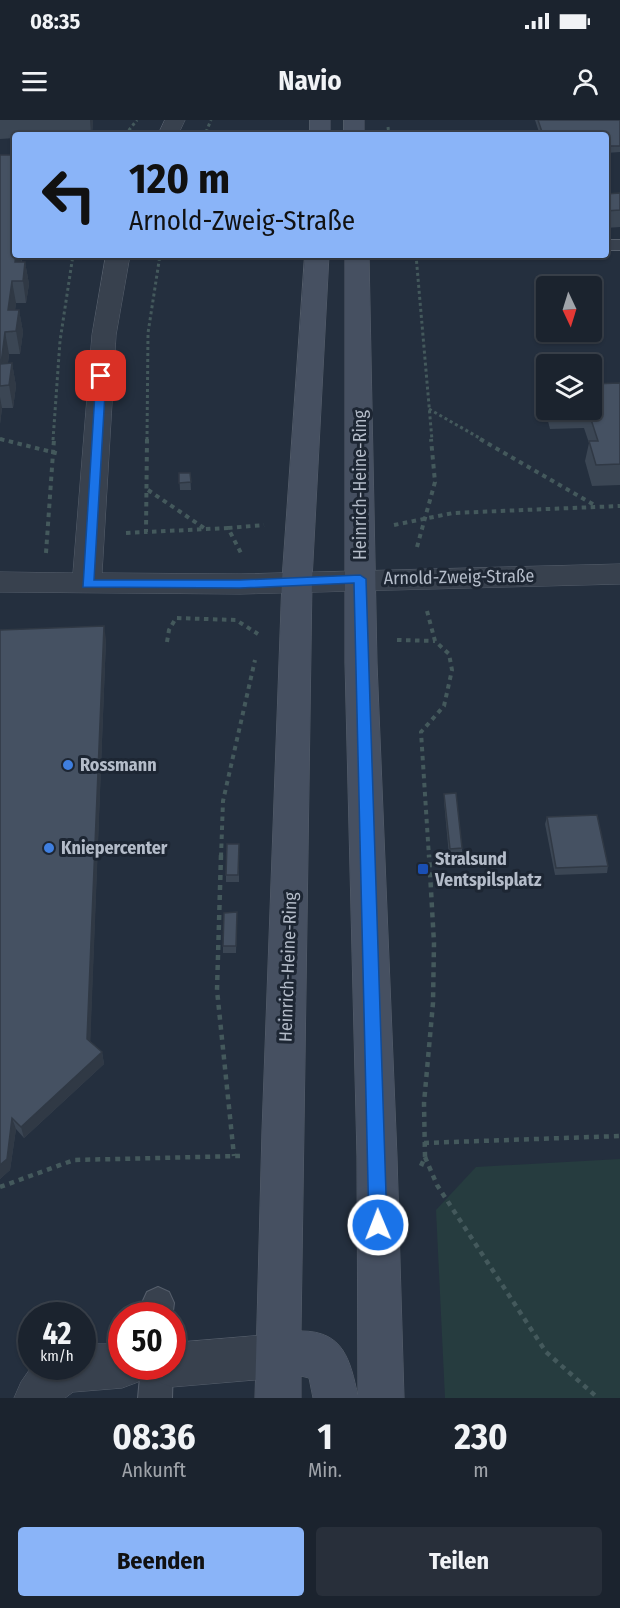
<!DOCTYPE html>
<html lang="de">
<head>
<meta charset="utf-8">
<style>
	:root { --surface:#1b232e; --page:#282f3a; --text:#f1f3f6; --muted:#a0a4aa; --line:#39404a; --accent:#8ab4f8 }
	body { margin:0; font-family:"Fira Sans Condensed",sans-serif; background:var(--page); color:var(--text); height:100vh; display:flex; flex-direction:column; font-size:22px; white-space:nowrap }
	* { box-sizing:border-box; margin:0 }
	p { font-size:20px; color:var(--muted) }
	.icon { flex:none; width:33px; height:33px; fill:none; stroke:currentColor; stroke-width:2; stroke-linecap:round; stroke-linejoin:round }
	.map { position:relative; height:1278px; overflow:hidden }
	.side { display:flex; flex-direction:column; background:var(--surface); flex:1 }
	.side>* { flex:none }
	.banner { position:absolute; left:12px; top:12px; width:597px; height:126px; border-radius:6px; box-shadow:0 2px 4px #0004,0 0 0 2px var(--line); background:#8ab4f8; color:#111; overflow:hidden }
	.needle { width:39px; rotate:176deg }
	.fabs { position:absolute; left:536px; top:156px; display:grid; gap:12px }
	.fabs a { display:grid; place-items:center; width:66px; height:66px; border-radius:6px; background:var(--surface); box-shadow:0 2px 4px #0004,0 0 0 2px var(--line); font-size:30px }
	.speed { position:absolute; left:18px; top:1182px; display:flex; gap:12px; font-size:30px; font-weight:700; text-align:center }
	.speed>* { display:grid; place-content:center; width:78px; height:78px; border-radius:50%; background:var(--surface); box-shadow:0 2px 4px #0004,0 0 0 2px var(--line); line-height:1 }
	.speed small { font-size:15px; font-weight:400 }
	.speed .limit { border:9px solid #d22; background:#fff; color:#111 }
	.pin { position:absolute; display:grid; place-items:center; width:51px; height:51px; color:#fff; margin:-26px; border-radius:12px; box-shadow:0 3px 9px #0006 }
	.me { position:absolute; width:66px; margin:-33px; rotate:359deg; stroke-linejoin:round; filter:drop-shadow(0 0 4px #0008) }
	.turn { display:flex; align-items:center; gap:21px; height:126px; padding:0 18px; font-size:27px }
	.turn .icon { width:78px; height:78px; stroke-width:2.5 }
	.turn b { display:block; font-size:42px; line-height:51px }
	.eta { display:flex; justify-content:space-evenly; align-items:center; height:102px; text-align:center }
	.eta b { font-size:36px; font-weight:700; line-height:42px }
	.primary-button { display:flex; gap:12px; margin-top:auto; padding:12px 18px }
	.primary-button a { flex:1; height:69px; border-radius:6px; background:var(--accent); color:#111; font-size:24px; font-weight:700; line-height:69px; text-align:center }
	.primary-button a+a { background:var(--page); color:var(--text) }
	.status { display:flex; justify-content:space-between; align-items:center; height:42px; padding:0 30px; background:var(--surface); direction:ltr }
	.status svg { height:16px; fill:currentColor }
	header { display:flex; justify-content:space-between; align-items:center; height:78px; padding:0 18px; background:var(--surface); font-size:27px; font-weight:700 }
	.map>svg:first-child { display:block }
	.green { fill:#263c3f }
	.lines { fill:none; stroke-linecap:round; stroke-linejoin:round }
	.lane-casing { stroke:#565f6c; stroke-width:2 }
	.street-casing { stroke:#565f6c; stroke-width:1 }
	.secondary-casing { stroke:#565f6c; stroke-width:1 }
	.path-far2 { stroke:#44595c; stroke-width:3; stroke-dasharray:3 3; stroke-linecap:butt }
	.path-far1 { stroke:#44595c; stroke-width:4; stroke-dasharray:4.5 4.5; stroke-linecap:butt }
	.path { stroke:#44595c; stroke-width:4.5; stroke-dasharray:5 5; stroke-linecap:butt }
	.lane { fill:#38414e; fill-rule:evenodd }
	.street { fill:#38414e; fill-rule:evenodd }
	.secondary { fill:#465061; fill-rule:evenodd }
	.wall { fill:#3b4654 }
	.shaded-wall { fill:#303945 }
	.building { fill:#455162; stroke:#303945; stroke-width:1.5 }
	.route { fill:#1a73e8; stroke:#114b97; stroke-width:1.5 }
	.shop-dot { fill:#3f7fe0; stroke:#1d2633; stroke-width:2 }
	.transit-dot { fill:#1a4fb4; stroke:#1d2633; stroke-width:2 }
	.labels { text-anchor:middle; stroke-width:6; stroke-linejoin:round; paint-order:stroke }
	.street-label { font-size:18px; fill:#b4bcc9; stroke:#1d2633 }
	.poi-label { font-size:18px; font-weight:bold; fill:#b4bcc9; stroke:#1d2633; text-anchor:start }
</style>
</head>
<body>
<div class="status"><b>08:35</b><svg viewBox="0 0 49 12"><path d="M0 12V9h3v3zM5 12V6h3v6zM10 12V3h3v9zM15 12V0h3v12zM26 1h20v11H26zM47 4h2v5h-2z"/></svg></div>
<header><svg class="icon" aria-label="menu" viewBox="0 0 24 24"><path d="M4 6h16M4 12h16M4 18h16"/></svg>Navio<svg class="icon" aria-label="person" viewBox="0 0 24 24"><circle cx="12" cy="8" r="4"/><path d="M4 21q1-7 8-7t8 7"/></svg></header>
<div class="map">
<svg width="620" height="1278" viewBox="0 0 620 1278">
	<rect width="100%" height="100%" fill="#242f3e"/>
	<path class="green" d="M620,1039V1278H445L436,1090L476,1047Z"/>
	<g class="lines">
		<g class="lane-casing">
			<g id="lane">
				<rect x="606" y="120" width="14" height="10"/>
				<path d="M158,1167L169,1172L174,1183L172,1199V1196H142V1183L147,1172Z"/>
				<path d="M172,1244L173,1246L172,1278H138L141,1246H172Z"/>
			</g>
		</g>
		<g class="street-casing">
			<g id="street">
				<path d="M165,0H185L178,15H158Z"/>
				<path d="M106,135H130L116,215L102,453L240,454L620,444V464L240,474L0,472V452L73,453L92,215Z"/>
				<path d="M278,1214L294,1220L300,1236L294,1252L278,1258L172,1267L156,1261L150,1246H172V1223Z"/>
				<path d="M97,1224H122V1246H144L138,1262L122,1268L73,1272L65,1278H14L21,1262L32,1246H82V1225Z"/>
			</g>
		</g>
		<g class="secondary-casing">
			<g id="secondary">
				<rect x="310" y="0" width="20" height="15"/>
				<rect x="344" y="0" width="20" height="15"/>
				<path d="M305,135H329L312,460L301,1211C344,1211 350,1240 358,1276L357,1037L345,543V135H369L377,543L397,1037L404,1278H313L309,1258L301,1256V1278H255L262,1011L282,460Z"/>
			</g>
		</g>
		<g class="path-far2">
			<path d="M388,7L389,15"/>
			<path d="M206,12L211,0"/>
			<path d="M125,15L137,0"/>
			<path d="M416,135L432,320"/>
			<path d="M429,289L483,320"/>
			<path d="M0,319L5,320"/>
			<path d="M53,320L60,221L73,135"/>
			<path d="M147,320L148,213L160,135"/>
		</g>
		<g class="path-far1">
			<path d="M0,319L60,334"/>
			<path d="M147,319L146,412L228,408L241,433"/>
			<path d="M480,319L596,386"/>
			<path d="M148,370L204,408"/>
			<path d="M394,405L453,393L620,386"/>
			<path d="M228,408L264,405"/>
			<path d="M126,413L146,412"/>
			<path d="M417,427L435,362L431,319"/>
			<path d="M46,433L54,319"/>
			<path d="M427,491L435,521L449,534L452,550L444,586L421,612L429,737"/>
			<path d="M397,520L435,521"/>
			<path d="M167,522L169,510L176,498L236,500L258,514"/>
			<path d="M221,737L223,681L255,540"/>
		</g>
		<g class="path">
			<path d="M221,735L217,870L234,1036"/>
			<path d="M424,1023L620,1016"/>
			<path d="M425,1037L437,1065L546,1232L598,1278"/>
			<path d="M421,1046L425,1037L424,983L433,883L434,823L429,735"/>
			<path d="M0,1067L74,1040L240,1036"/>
		</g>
		<use href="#lane" class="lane"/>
		<use href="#street" class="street"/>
		<use href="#secondary" class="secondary"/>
	</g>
	<g class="wall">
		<path d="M0,0H93L92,15H15V18L0,19Z"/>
		<path d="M535,0H620V32L606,33V15H540Z"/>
		<path d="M0,35L15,135H32V136H22V142H25L29,164L26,183H16L15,190H19L23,212L20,234H9L8,243H12L16,266L13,288H2L0,304Z"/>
		<path d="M620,73V107L606,108V74Z"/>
		<path d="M620,263V365L592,366L585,341L589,323L584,308L550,309L544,286L546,273V290H591Z"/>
		<path d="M179,353H190L191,370H180Z"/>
		<path d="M0,510L106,519L90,922L102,932L104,944L24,1018L16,1009L10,1050L0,1059Z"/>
		<path d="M444,674L462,728V735L449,736L444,681Z"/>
		<path d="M547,697L608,746L607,753L555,755L545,704Z"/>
		<path d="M239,731V762H226V755Z"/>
		<path d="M237,792L236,833H223V826Z"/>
	</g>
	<g class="shaded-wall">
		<path d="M90,0H93L92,15H91Z"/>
		<path d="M16,135H22V136L19,161L15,142Z"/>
		<path d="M25,142L29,164L26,183L23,161Z"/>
		<path d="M12,161L16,183L12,213L8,190Z"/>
		<path d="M19,190L23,212L20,234L16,211Z"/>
		<path d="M5,212L9,234L5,266L1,244Z"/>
		<path d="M12,243L16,266L13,288L9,265Z"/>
		<path d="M0,277L2,288L0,304Z"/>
		<path d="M104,506L106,519L90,931L87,919Z"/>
		<path d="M102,932L104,944L24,1018L21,1007Z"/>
		<path d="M12,998L16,1009L10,1050L0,1059V1045Z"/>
	</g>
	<g class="building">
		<path d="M538,0H620V26H606V15H543Z"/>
		<path d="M0,35H15V135H16L15,142H25L23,161H12L8,190H19L16,211L5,212L1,244L12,243L9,265L0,266Z"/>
		<path d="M620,73V90L606,91V74Z"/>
		<path d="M620,263V344L596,345L589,321H598L588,290H591V264Z"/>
		<path d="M179,353H190L191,362L179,363Z"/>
		<path d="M104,506L87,919L102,932L21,1007L12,998L7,1039L0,1045V510Z"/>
		<path d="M456,673L462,728L450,729L444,674Z"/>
		<path d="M597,695L608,746L556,748L547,697Z"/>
		<path d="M227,724H239L238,755H226Z"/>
		<path d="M237,792L236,826H223L224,793Z"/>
	</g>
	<path class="route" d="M101,253L106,256L94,460H240L360,455L366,459L387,1105L384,1111L378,1114L372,1111L369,1105L354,463L240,468L83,467L96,256Z"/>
	<g class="shop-dot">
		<circle cx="68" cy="645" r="6"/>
		<circle cx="49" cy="728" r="6"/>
	</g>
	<rect class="transit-dot" x="417" y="743" width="12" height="12" rx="3"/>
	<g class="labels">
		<g class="street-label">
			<text transform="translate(360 365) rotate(-90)" y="6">Heinrich-Heine-Ring</text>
			<text transform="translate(459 457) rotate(-1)" y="6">Arnold-Zweig-Straße</text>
			<text transform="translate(288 847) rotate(-88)" y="6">Heinrich-Heine-Ring</text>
		</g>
		<g class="poi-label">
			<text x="80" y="651">Rossmann</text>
			<text x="61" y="734">Kniepercenter</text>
			<text x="435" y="745">Stralsund<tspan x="435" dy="21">Ventspilsplatz</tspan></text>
		</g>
	</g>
</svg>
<div class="fabs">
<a><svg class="needle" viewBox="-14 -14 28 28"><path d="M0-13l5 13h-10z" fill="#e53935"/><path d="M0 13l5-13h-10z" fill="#a0a4aa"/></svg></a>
<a><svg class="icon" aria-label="layers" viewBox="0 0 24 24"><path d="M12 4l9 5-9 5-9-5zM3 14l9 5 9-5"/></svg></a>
</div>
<div class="speed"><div>42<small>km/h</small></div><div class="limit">50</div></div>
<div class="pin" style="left:101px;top:256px;background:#d93025"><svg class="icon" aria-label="arrive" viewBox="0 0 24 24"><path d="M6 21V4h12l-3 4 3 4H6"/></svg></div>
<svg class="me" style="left:378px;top:1105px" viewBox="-20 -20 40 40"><circle r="17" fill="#1a73e8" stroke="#fff" stroke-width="3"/><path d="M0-11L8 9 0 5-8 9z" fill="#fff"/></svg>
<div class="banner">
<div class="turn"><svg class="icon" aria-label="left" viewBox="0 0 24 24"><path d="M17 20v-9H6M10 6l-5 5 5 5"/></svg><div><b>120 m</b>Arnold-Zweig-Straße</div></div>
</div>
</div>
<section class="side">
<div class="eta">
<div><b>08:36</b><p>Ankunft</p></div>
<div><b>1</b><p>Min.</p></div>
<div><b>230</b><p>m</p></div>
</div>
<div class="primary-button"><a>Beenden</a><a>Teilen</a></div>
</section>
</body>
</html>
